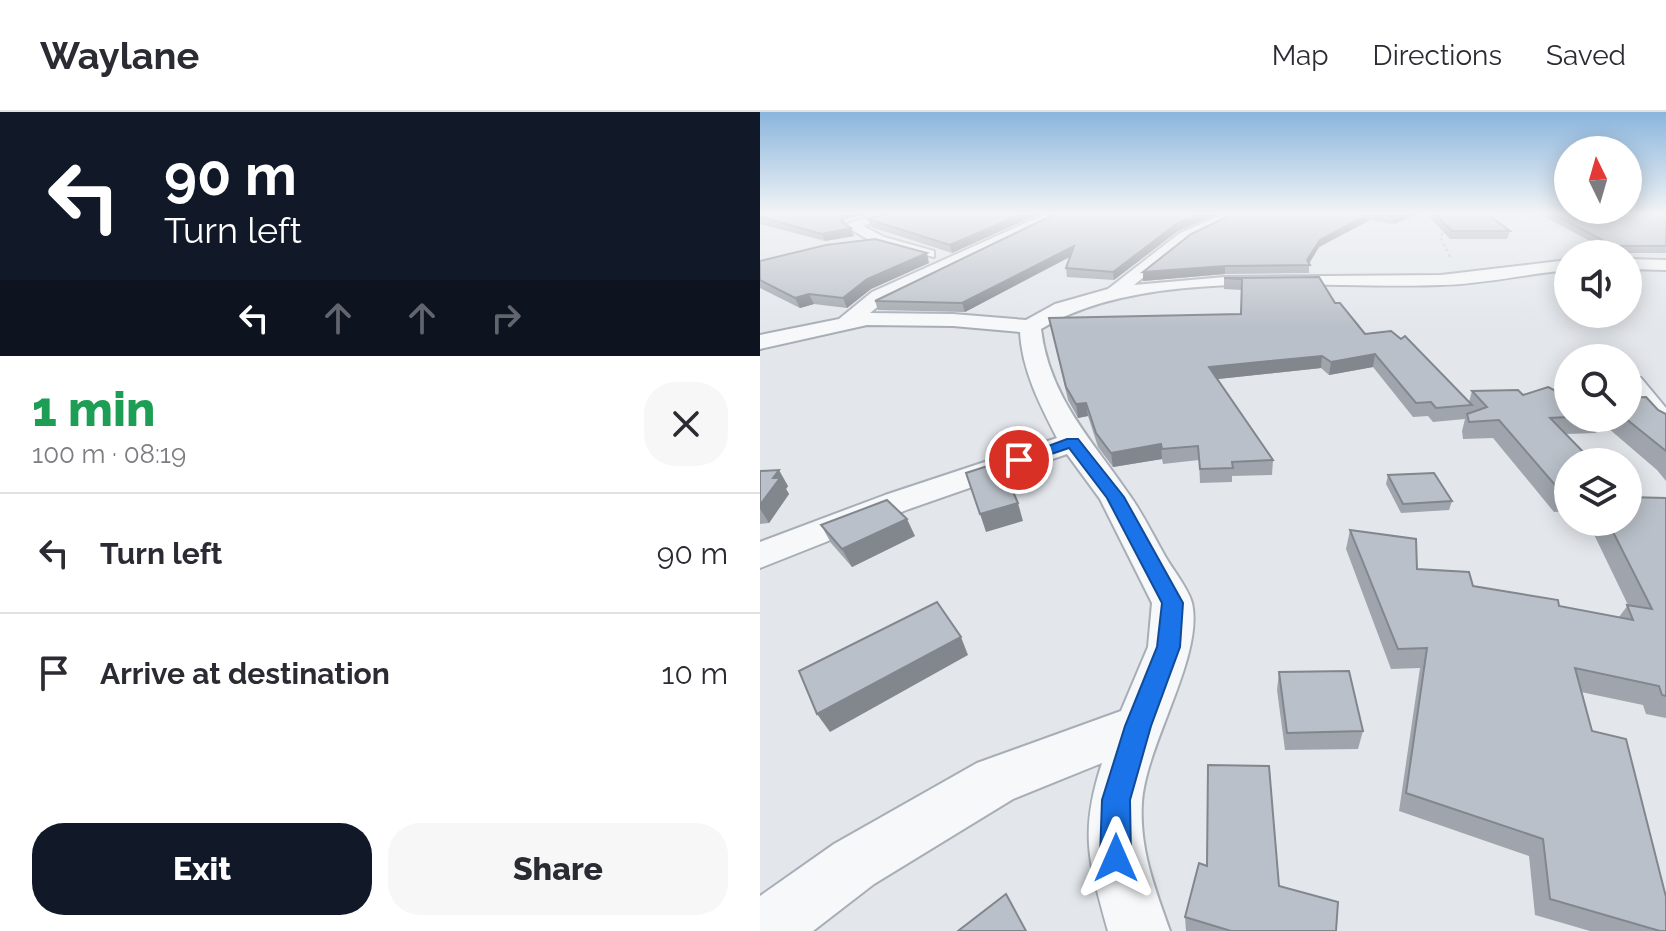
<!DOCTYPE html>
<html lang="en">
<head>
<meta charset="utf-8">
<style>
	:root { --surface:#fff; --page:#f7f7f7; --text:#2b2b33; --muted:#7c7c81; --line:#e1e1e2; --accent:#111827 }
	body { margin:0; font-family:Raleway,sans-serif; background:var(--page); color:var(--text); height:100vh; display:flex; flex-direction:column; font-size:30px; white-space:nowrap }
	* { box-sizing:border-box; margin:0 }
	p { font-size:26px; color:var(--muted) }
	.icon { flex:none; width:44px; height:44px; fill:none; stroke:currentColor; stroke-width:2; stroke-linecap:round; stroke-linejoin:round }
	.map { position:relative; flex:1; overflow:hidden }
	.sheet { display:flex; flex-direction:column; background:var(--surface); width:760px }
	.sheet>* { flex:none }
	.top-card { background:#111827; color:#fff; overflow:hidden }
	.needle { width:52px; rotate:355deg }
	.buttons { position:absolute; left:794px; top:24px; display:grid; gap:16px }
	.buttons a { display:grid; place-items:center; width:88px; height:88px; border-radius:50%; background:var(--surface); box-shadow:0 4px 20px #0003; font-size:40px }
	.pin { position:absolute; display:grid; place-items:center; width:68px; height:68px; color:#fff; margin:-34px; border:4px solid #fff; border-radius:50%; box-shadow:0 2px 8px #0007 }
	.me { position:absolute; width:88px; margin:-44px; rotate:0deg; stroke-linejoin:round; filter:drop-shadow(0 0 6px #0008) }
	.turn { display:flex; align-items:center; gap:28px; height:168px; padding:0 32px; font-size:36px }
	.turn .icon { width:104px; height:104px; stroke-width:2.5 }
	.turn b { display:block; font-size:56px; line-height:68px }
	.lanes { display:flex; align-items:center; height:76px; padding:0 32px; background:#0003; justify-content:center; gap:40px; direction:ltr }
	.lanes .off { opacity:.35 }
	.round { display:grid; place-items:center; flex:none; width:84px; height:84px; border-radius:32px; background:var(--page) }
	.summary { display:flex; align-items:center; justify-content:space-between; height:136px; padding:0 32px }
	h1 { font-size:48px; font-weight:800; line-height:60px; color:#1e9e55 }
	.primary-button { display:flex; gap:16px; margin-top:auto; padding:16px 32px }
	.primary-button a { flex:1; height:92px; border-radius:32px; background:var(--accent); color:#fff; font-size:32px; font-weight:800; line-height:92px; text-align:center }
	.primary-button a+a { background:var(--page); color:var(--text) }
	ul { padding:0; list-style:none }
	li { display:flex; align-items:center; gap:24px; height:120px; padding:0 32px; border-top:2px solid var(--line) }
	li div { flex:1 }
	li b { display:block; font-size:30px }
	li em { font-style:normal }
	header { display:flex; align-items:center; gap:48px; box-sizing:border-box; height:112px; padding:0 40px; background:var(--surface); border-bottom:2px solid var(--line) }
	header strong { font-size:38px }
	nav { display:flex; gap:44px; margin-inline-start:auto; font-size:28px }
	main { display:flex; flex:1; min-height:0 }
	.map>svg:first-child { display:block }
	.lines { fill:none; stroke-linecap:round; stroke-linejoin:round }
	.minor-casing { stroke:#a8aeb6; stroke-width:4 }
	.path { stroke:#c1c5cb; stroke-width:2; stroke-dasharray:3 3; stroke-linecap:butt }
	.minor { fill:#f6f8fa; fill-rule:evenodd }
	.wall { fill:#a0a5ad }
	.shaded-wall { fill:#82868d }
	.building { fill:#bac0c9; stroke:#82868d; stroke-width:2 }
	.route { fill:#1a73e8; stroke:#114b97; stroke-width:2 }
</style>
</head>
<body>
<header>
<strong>Waylane</strong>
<nav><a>Map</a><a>Directions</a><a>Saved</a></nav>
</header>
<main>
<section class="sheet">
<div class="top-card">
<div class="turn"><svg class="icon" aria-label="left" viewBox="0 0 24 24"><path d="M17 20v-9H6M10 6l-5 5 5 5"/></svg><div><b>90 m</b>Turn left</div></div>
<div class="lanes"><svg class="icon" aria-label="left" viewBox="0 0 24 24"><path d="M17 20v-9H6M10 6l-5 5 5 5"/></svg><svg class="icon off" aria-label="ahead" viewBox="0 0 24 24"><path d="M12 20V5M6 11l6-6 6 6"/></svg><svg class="icon off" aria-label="ahead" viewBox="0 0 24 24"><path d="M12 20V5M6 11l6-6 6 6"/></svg><svg class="icon off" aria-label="right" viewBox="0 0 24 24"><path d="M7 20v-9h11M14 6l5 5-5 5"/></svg></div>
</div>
<div class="summary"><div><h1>1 min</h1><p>100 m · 08:19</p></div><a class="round"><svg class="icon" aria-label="close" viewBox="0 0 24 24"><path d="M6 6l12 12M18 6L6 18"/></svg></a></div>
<ul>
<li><svg class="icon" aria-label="left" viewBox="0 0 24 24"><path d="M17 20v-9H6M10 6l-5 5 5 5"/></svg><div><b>Turn left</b></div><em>90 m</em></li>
<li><svg class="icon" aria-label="arrive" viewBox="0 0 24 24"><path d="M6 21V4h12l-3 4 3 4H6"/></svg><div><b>Arrive at destination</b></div><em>10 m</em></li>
</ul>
<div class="primary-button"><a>Exit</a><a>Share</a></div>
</section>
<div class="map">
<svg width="906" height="819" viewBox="0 0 906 819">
	<rect width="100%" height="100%" fill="#e3e7ec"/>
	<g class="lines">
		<g class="minor-casing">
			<g id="minor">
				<path d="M120,101L138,102L103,114L124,125L174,139V145L114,131L84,113Z"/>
				<path d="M288,101H305L126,188L110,201L193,202L266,208L295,192L348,177L420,121L466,101H484L430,127L374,173L465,165L681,163L808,148V158C766,162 724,172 681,173C561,178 386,153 281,217C289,285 332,328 368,381C382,400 393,423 405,444C413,458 428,476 432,491C444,544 386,632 382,690C379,737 395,776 410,819H348C329,750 319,721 342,651L253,687L114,772L53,819H0V784L74,732L217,651L361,599L388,535L392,491L340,387L307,342L149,397L0,456V430L125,383L297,326C280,293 262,258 260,220L193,214L107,213L0,237V223L79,207L112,180Z"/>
				<path d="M868,147L906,148V158L868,157Z"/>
				<path d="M868,265L881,266L906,296V321C884,316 868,285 868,265Z"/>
			</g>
		</g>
		<path class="path" d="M687,117L680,124L690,145"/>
		<use href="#minor" class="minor"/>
	</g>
	<g class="wall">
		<path d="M0,101H109L85,107L84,111L91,116L94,124L65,129L0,112Z"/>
		<path d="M281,101L192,141L111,115L108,107Z"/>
		<path d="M297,101H460L418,119L354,168L307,165L306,156L310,145L205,200L118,198L115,189Z"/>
		<path d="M475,101H659L634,112L610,108L559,135L549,152V161L465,162L383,169V160Z"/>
		<path d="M666,101H726L750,119L747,127H690Z"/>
		<path d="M778,101H902L906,102V141H852Z"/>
		<path d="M0,149L169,151L111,177L87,196L54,192L40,196L0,176Z"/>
		<path d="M559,165L575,191L605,222L709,290L712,279L763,283L808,285V306H868L898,298L906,302V369L897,358L841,310L836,321L806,322L808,350V399L794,400L733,326L703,327L702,319L705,307L673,310L668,304L653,305L613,255L569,263L561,256L457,267L513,348L512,363L472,364V370L440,371L439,348L403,352L402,347L353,355L338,335L328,304L318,306L308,288L289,206L481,202L482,178L464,177V166Z"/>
		<path d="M0,359L28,374L26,377L29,382L9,411L0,412Z"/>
		<path d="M628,363L692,389L689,398L641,401L626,372Z"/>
		<path d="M869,386H906V606L886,602L883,593L821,580L832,619L906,819H830L775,803L769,744L639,699L660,556L631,557L586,437L590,418L657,457L713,474L799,494L859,505L868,493L828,410H868Z"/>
		<path d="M61,413L155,424L92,455L71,431Z"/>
		<path d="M519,560L603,619L598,637L525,638L517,578Z"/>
		<path d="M519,774L576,819H426L425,805Z"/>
	</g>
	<g class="shaded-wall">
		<path d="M83,101H109L85,107L83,116L80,109Z"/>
		<path d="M264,101H281L192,141L190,133Z"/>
		<path d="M443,101H460L418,119L354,168L353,160L418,111Z"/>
		<path d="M611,101L610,108L559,135L548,153L547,148L560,128Z"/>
		<path d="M644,101H659L634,112L635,105Z"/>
		<path d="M91,116L94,124L65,129L62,122Z"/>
		<path d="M314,134L315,142L205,200L202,191Z"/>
		<path d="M167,141L169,151L111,177L87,196L83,186L107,167Z"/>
		<path d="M465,154V162L383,169V160Z"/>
		<path d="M49,182L54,192L40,196L35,186Z"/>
		<path d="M615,242L613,255L569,263L571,250Z"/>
		<path d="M562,244L561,256L449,268V255Z"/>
		<path d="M326,291L328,304L318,306L316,292Z"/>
		<path d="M401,332L402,347L353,355L351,341Z"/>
		<path d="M19,358L28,374L26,377L29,382L9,411L0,397V393L13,366Z"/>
		<path d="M258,391L263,409L226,420L220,402Z"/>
		<path d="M147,407L155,424L92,455L82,437Z"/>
		<path d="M201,525L208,543L70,620L57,602Z"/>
	</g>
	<g class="building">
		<path d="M0,101H83L80,109L91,116L62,122L0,105Z"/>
		<path d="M128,101H264L190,133L108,107Z"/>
		<path d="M297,101H443L418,111L353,160L306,156L314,134L202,191L115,189Z"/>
		<path d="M475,101H611L560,128L547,148L550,153L465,154L383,160L431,122Z"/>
		<path d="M611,101H644L635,105Z"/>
		<path d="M674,101H726L750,119H692Z"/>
		<path d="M791,101H902L906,102V134H854Z"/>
		<path d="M115,127L167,141L107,167L83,186L49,182L35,186L0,168V149L66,133Z"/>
		<path d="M559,165L575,191H580L605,222L631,219L641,227L645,224L712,293L676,296L671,290L656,291L615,242L571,250L562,244L449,255L513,348L472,350L473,356L440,357L438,334L402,337L401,332L351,341L336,321L326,291L316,292L306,275L289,206L481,202L482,167L464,166Z"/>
		<path d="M788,275L808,285V305L790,306L833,350H808V381H802L739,308L709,310L707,302L727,295L712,279L758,278L763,283Z"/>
		<path d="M886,285L898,298L906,302V339L865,306H868V286Z"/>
		<path d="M240,350L258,391L220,402L206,361Z"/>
		<path d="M19,358L13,366H20L0,393V359Z"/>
		<path d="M674,361L692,389L643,392L628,363Z"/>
		<path d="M868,385L906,386V584L902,583L899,574L815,556L832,619L866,627L906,785V819H900L790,787L783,727L646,681L667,536L638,537L590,418L656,427L657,457L709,460L713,474L798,488L799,494L873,508L867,493L892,497L848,410H868Z"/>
		<path d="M127,388L147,407L82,437L61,413Z"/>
		<path d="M177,490L201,525L57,602L39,559Z"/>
		<path d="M589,559L603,619L527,621L519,560Z"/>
		<path d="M448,653L509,654L519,774L578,790L576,819H471L425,805L439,751L447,754Z"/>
		<path d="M246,782L266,819H198Z"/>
	</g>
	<linearGradient id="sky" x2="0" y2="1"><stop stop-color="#8ab5dd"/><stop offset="0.47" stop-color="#f2f4f6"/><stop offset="1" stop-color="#f2f4f6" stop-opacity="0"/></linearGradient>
	<rect width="906" height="215" fill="url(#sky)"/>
	<path class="route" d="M307,327H318L364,385L423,491L420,535L391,614L370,688L371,746L366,757L356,761L345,757L340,746L342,688L365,614L397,535L402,491L347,386L309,336L259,353L251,348Z"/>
</svg>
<div class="buttons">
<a><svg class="needle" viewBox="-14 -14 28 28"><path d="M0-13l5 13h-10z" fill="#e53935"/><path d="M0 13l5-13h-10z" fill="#7c7c81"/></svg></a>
<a><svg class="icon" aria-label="sound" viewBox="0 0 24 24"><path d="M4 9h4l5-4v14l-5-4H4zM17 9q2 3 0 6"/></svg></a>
<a><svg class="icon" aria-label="search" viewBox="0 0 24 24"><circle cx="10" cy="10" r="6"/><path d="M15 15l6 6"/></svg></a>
<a><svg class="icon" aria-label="layers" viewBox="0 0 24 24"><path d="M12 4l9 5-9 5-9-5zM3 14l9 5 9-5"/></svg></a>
</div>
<div class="pin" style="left:259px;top:348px;background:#d93025"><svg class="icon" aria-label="arrive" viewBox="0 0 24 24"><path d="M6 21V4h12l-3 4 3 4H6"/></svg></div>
<svg class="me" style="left:356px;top:746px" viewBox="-20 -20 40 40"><path d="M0-17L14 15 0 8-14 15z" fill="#1a73e8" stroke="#fff" stroke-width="4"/></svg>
</div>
</main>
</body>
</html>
